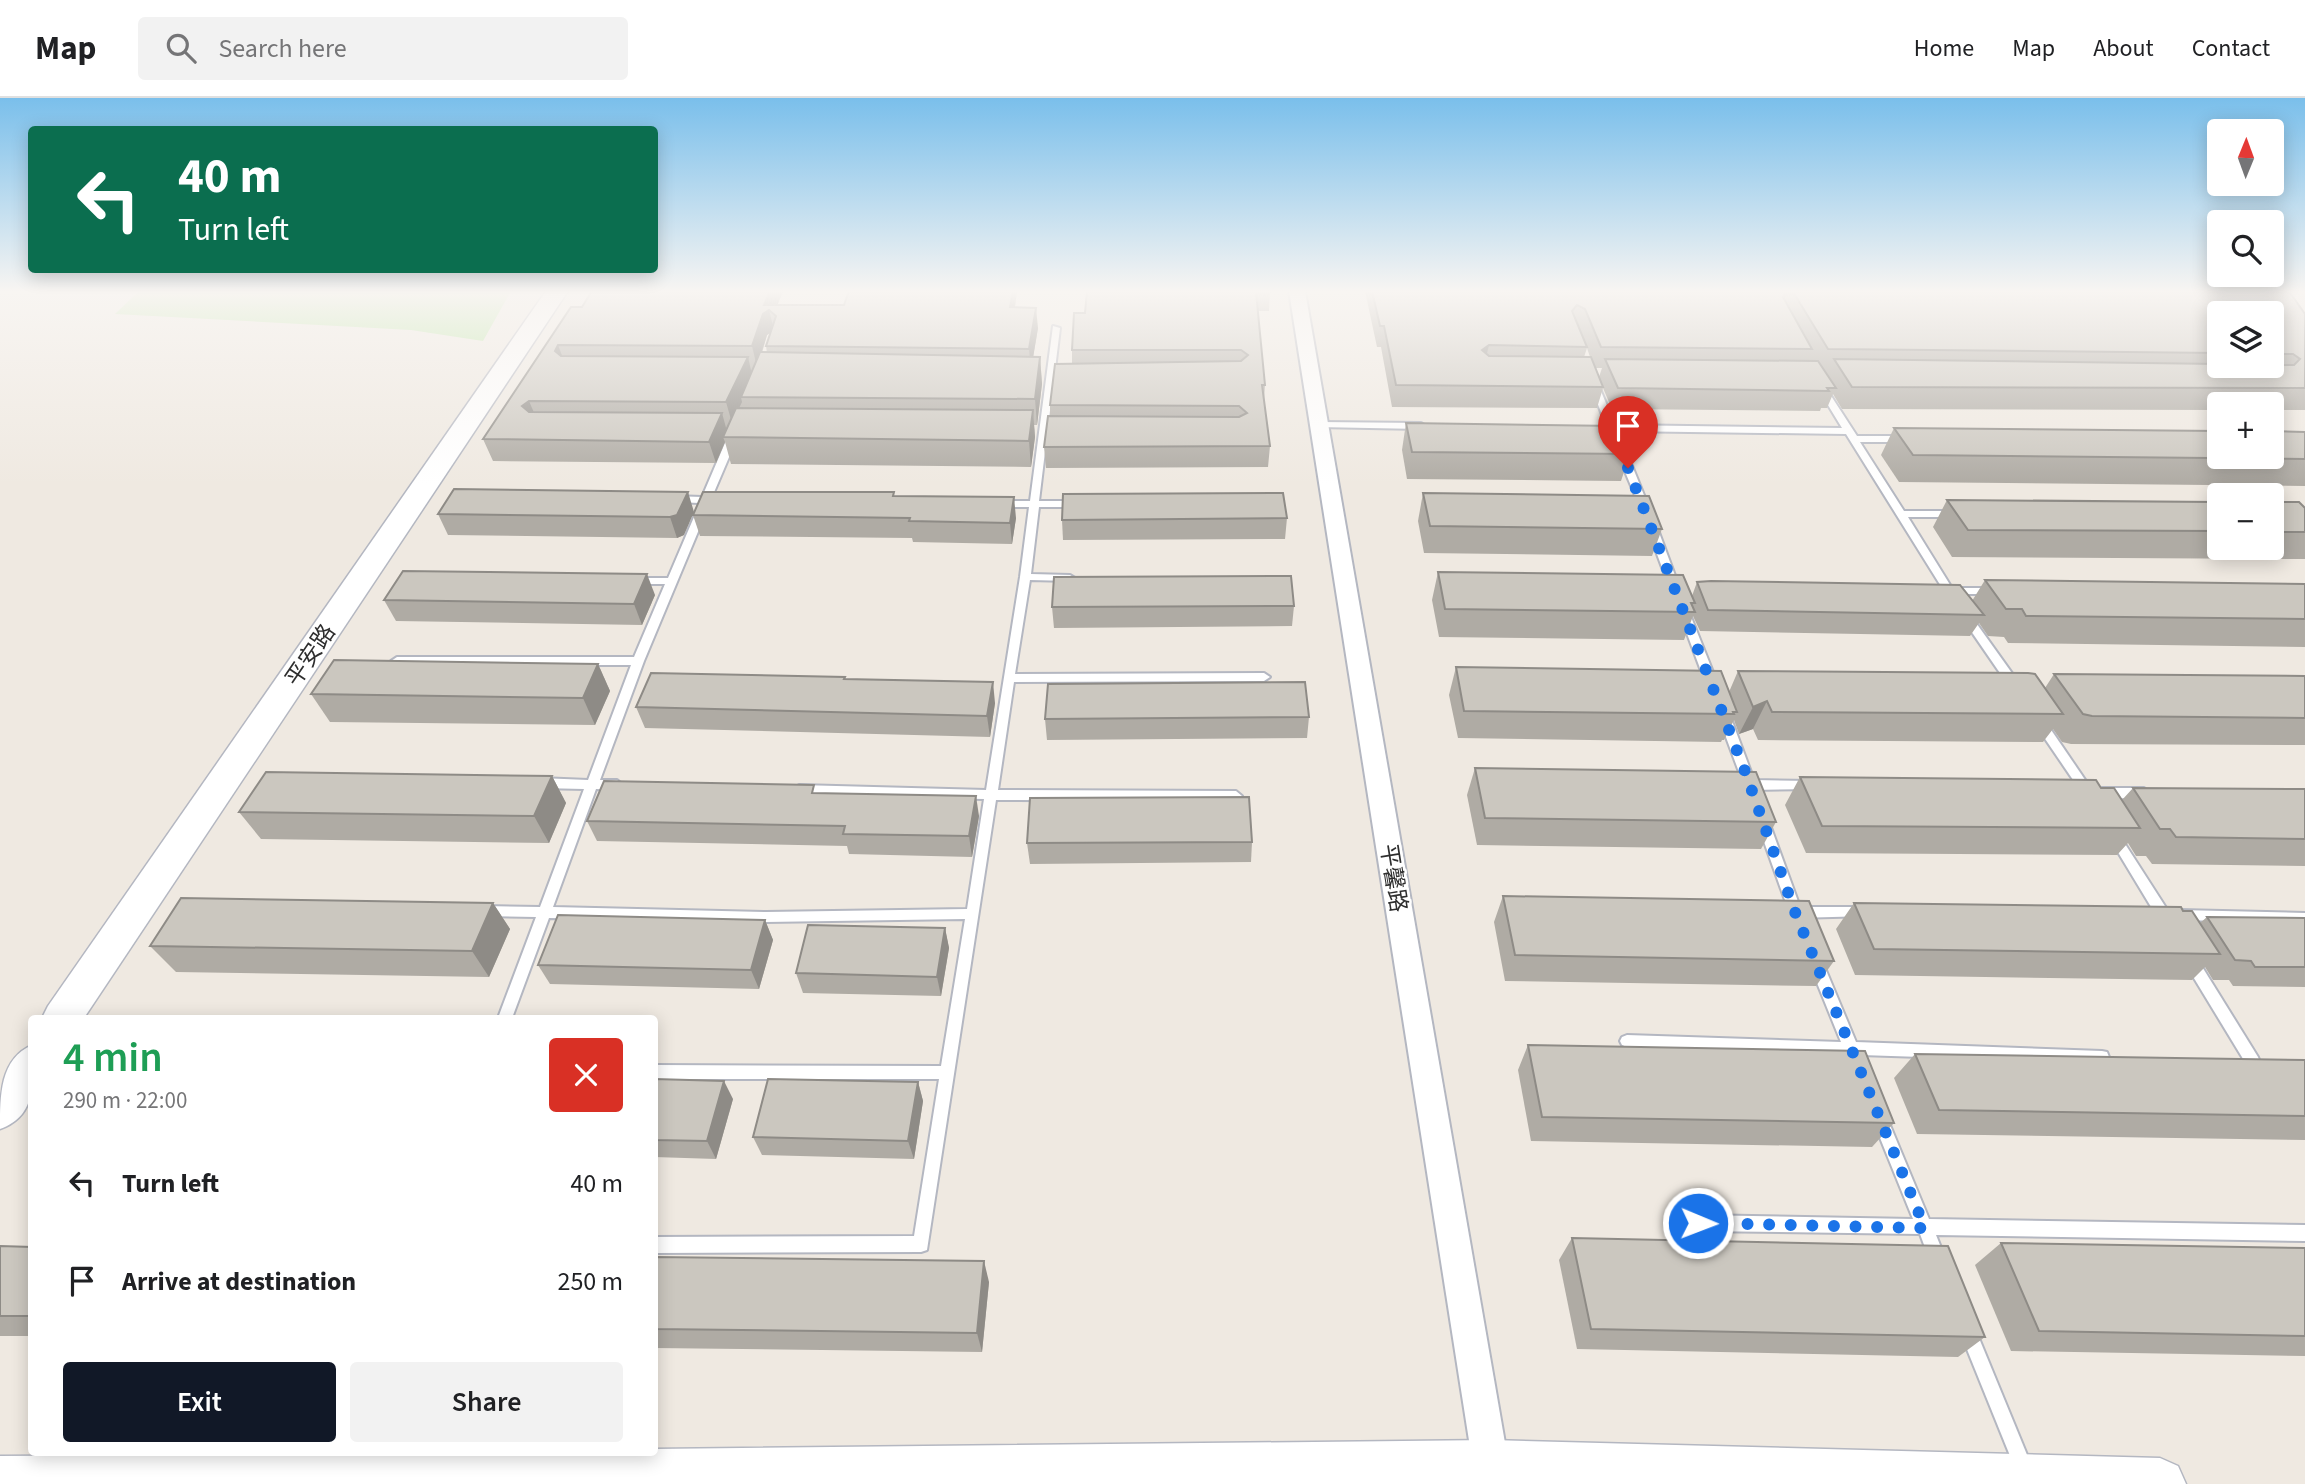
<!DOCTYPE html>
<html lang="en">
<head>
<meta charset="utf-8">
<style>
	:root { --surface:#fff; --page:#f2f2f2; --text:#202124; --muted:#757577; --line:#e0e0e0; --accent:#111827 }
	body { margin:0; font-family:"Source Sans 3","Noto Sans SC",sans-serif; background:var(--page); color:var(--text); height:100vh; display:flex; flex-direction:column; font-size:26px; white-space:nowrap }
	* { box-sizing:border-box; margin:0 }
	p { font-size:23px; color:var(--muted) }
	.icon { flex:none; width:38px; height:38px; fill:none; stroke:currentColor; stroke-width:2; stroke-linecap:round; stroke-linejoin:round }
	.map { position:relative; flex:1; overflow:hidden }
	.panel { position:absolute; left:28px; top:917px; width:630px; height:441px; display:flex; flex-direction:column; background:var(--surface); border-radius:7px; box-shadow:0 4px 18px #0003 }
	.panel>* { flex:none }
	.banner { position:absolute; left:28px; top:28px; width:630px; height:147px; border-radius:7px; box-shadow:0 4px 18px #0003; background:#0b6e4f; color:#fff; overflow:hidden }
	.needle { width:46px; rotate:1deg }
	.controls { position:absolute; left:2207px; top:21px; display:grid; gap:14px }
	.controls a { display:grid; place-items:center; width:77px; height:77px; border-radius:7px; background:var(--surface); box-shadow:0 4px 18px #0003; font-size:35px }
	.pin { position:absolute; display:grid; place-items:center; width:60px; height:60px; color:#fff; margin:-72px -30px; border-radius:50% 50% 50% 0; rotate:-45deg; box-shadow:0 0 7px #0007 }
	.pin .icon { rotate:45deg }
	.me { position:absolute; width:77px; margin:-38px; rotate:91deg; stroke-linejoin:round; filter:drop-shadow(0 0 5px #0008) }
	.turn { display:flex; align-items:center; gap:24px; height:147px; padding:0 35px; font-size:32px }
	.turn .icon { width:91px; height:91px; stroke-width:2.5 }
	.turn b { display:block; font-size:49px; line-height:60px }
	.round { display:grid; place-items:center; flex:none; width:74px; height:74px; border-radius:7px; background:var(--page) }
	.headline { display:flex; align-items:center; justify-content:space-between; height:119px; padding:0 35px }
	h1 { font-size:42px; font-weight:600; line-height:52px; color:#1e9e55 }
	.cta { display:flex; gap:14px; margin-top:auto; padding:14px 35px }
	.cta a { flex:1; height:80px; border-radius:7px; background:var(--accent); color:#fff; font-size:28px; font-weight:600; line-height:80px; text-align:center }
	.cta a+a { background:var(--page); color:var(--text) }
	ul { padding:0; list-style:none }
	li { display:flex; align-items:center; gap:21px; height:98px; padding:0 35px }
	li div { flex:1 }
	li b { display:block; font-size:26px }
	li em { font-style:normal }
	header { display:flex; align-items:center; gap:42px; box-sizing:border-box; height:98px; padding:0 35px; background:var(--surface); border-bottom:2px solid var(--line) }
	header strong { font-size:33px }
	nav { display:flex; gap:38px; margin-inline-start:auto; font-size:24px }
	.search { width:490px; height:63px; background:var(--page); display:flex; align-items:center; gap:18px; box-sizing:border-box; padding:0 24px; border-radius:7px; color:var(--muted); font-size:26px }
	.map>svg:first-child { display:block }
	.green { fill:#b6e59e }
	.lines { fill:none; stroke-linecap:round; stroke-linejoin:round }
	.lane-casing { stroke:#b4b7c1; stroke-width:4 }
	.street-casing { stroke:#b4b7c1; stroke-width:4 }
	.secondary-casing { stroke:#b4b7c1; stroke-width:3 }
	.lane { fill:#fff; fill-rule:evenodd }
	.street { fill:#fff; fill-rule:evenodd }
	.secondary { fill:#fff; fill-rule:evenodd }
	.wall { fill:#afaba4; fill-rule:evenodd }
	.shaded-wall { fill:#8e8b86 }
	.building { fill:#cbc7bf; stroke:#8e8b86; stroke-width:2 }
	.route { stroke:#1a73e8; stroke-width:12; stroke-dasharray:0 21.6 }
	.labels { text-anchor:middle; stroke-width:5; stroke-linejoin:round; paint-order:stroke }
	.street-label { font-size:23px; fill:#2e2e2e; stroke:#fff }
</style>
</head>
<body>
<header>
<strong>Map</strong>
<div class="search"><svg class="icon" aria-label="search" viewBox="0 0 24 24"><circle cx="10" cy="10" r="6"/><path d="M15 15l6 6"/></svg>Search here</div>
<nav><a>Home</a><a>Map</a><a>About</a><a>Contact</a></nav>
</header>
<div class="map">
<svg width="2305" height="1386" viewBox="0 0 2305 1386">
	<rect width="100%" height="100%" fill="#efe9e1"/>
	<path class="green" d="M139,193H511L483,243L411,232L115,216Z"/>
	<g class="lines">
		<g class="lane-casing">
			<g id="lane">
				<path d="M1053,228L1060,230L1039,403H1079L1084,406L1079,409H1039L1031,476L1070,477L1075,480L1070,483L1030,482L1015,576L1264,575L1270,579L1264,583L1014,584L998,692L1236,693L1242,698L1236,703L996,702L927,1152L921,1154L654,1155V1139L914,1138L939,981H654V967L941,968L965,821L766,824L549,820L512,920H498L536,819L483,818L478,817L476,813L478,809L483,808L540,809L584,691L540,690L534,685L540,680L588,682L631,567H397L391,563L397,559H634L665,486H635L630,483L635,480H668L700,405L673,404L668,401L673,398L702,399L728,338L733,335L736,336L738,338L712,399L720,402L718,404L710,405L644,563L600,682H617L623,687L617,692L596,691L553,809L766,814L967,811L984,701L799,697L793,692L799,687L986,692L1020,479L1029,409H999L994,406L999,403H1030Z"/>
				<path d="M1594,283L1598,286L1615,327L1842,330L1817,289L1824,287L1857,338H1904L1909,341L1904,344H1860L1904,413H1956L1961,416L1956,419H1908L1952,490H1994L1999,493L1994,496H1957L1958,499L1957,501H1949L1846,336L1618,333L1650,412L1648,414H1642L1608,333L1602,330L1606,327L1590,286Z"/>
				<path d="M1320,324L1421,325L1426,328L1421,331L1317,329V325Z"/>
				<path d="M1652,426L1657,429L1680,491L1679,493L1675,494L1670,491L1647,429Z"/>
				<path d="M1684,511L1689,514L1719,589L1717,592L1713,593L1707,589L1679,514Z"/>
				<path d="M1965,513L1969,515L2019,585L2021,588L2019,591H2011L1960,517Z"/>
				<path d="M1723,611L1729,615L1754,682L1811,683L1815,685L1817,688L1815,691L1750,692L1741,689L1739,686L1742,682L1717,615Z"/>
				<path d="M2039,619L2043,620L2092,692L2094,695L2092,698H2084L2035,626L2033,623L2035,620Z"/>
				<path d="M2102,690H2144L2150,695C2143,702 2103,702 2096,695Z"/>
				<path d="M1763,719L1767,721L1769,724L1800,809H1864L1869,810L1871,814L1869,818L1796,820L1791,819L1757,724L1759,721Z"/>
				<path d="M2114,733L2118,735L2172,819L2174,823L2172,827L2167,828L2162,827L2110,741L2108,738L2110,735Z"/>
				<path d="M2179,812L2305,815V825L2179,822L2174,821L2172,817L2174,813Z"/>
				<path d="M2191,857L2196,859L2258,959L2260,964L2258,969L2253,970L2248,969L2186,867L2184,863L2186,859Z"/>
				<path d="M1816,859L1821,861L1823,865L1856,944L2102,953L2107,954L2109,959L2107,964L2102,965L1861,957L1865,968L1863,973L1858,974L1853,973L1846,957L1627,949L1622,947L1620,943L1622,939L1627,937L1841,944L1809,865L1811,861Z"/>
				<path d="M1880,1013L1885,1015L1929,1121L2305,1127V1143L1936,1137L1946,1162L1944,1168L1938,1170L1932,1168L1920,1136L1697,1133L1691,1130L1689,1125L1691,1120L1697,1117L1913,1121L1872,1020L1875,1015Z"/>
				<path d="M1968,1226L1974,1228L2032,1369L2029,1375L2023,1378L2017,1375L1960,1234L1962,1228Z"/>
			</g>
		</g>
		<g class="street-casing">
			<path id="street" d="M1289,193H1305L1509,1368L1504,1381L1491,1386L1478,1381L1473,1368Z"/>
		</g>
		<g class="secondary-casing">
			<g id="secondary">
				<path d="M546,193H568L84,920H42L48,908Z"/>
				<path d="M32,947C32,982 39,1017 0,1031C0,997 0,961 32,947Z"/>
				<path d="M1491,1342L2160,1360L2178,1368L2186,1386H0V1358L654,1354V1351Z"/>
			</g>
		</g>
		<use href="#lane" class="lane"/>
		<use href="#street" class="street"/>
		<use href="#secondary" class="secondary"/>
	</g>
	<g class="wall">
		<path d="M1017,193L1015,209L1038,230L1033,259H1040L1042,286L1037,327H1034L1035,339L1031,369L731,366L725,344L716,365L493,363L483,341L571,209L777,207H844ZM770,235L766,248L767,255H762L767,237Z"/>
		<path d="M1270,193L1269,213H1258L1265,287L1264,302L1270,348L1268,369L1046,370L1044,349L1050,318V307L1072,265V252L1085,215Z"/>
		<path d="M1365,193H2289L2305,216V312H2272V306H2219V312L1842,311L1833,296L1827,310H1821L1820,313L1612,311L1603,290L1597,310L1392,309L1381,249H1377ZM2219,215H2272V268H2219ZM1587,250L1590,259H1584ZM1596,270H1602L1599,279Z"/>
		<path d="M1406,325L1630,356L1621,383L1407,381L1402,352Z"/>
		<path d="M1894,330L2305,334V388L1899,384L1881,357Z"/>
		<path d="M688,394L684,437L677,440L448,437L438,416Z"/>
		<path d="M1423,395L1662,431L1652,458L1424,455L1418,423Z"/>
		<path d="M895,398L1016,420L1012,446L913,444L912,440L700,438L693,417Z"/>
		<path d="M1947,402L2219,404V450H2272V404L2305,410V461L1952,459L1933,429Z"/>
		<path d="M1287,420L1285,441L1063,442L1062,422Z"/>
		<path d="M1438,474L1692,498L1697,484L1972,503L1985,482L2305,486V549L2008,545L2004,539L1988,538L1979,525L1970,538L1700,533L1693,518L1684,542L1439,539L1432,502Z"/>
		<path d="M655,497L642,527L396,523L384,502Z"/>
		<path d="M1294,508L1292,528L1054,530L1052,509Z"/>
		<path d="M598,566L610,593L595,627L330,624L311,596Z"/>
		<path d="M1456,569L1729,594L1738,573L2045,590L2054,576L2305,578V647L2071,646L2062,644L2053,631L2043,644L1758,642L1753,631L1739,636L1734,622L1724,642H1722L1721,644L1458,640L1449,597Z"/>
		<path d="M845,579V581L995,605L990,639L645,630L636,609Z"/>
		<path d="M1309,619L1307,640L1047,642L1045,621Z"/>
		<path d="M1475,670L1776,724L1761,751L1477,747L1467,697Z"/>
		<path d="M552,678L566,705L549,745L261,741L239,714Z"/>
		<path d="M1800,679L2122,702L2133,690L2305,691V768L2152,766L2146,758H2136L2128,745L2117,757L1806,755L1785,707Z"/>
		<path d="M816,695L979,718L972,759L849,756L847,748L597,743L587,723Z"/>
		<path d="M1252,744L1251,764L1030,766L1027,745Z"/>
		<path d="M1503,798L1834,863L1816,888L1505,883L1494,824Z"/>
		<path d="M493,805L510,831L489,879L176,874L150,848Z"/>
		<path d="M1854,805L2183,813L2200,825L2207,819L2305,820V889L2233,888L2229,882H2213L2205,869L2192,882L1855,877L1836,831Z"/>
		<path d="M765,822L773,842L759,891L550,886L538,867Z"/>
		<path d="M945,830L949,850L941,898L803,895L796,875Z"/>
		<path d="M1528,947L1894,1025L1872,1049L1531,1043L1518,972Z"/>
		<path d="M1915,956L2305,962V1042L1917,1036L1894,980Z"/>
		<path d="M654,981L733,1001L716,1061L654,1059Z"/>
		<path d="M918,984L923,1003L914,1061L762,1057L753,1039Z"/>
		<path d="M1572,1140L1985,1239L1958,1259L1577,1251L1559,1162Z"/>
		<path d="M2001,1145L2305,1150V1258L2011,1253L1975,1167Z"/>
		<path d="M0,1148L32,1149V1238H0Z"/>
		<path d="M654,1159L989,1184L982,1254L654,1250Z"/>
	</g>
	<g class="shaded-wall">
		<path d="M770,193H783L774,216L769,212L774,232L767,237L757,269L752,248L764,207Z"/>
		<path d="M1013,193H1017L1012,230L1010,209Z"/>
		<path d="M1036,210L1038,230L1031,272L1029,251Z"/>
		<path d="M558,247L566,268L555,253Z"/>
		<path d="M1489,247L1484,268L1482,252Z"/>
		<path d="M748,259L753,281L741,299L742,304L732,325L726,304Z"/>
		<path d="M1040,259L1042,286L1037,327L1035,301Z"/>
		<path d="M529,303L538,324L522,308Z"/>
		<path d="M1033,312L1035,339L1031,369L1029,343Z"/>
		<path d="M722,315L728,337L723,339L725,344L716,365L709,344Z"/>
		<path d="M688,394L694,414L684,437L677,440L670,419Z"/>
		<path d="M1014,399L1016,420L1012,446L1010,425Z"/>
		<path d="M647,476L655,497L642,527L634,506Z"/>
		<path d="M598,566L610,593L595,627L583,600Z"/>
		<path d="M993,584L995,605L990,639L987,618Z"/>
		<path d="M1767,603L1753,631L1739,636L1753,609Z"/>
		<path d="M552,678L566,705L549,745L534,718Z"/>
		<path d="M976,698L979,718L972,759L969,738Z"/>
		<path d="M493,805L510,831L489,879L472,853Z"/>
		<path d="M765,822L773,842L759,891L751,872Z"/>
		<path d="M945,830L949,850L941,898L937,879Z"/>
		<path d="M724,983L733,1001L716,1061L707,1043Z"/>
		<path d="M918,984L923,1003L914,1061L908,1043Z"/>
		<path d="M984,1163L989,1184L982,1254L977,1235Z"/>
	</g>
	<g class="building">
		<path d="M592,193H770L764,207H844L849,193H1013L1010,209L1036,210L1029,251L766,248L776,218L769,212L763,216L752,248L558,247L555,253L561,258L748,259L726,304L529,303L522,308L529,314L722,315L709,344L483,341L571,209H582Z"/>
		<path d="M1087,193H1270V194H1256L1265,287H1262L1270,348L1044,349L1048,318L1239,319L1247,315L1239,308L1050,307L1055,266L1241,263L1248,257L1241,252H1072L1074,215H1085Z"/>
		<path d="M1372,193H2289L2305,216V290L1852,289L1834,261L2219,266V268L2294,267L2300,261L2293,256H2272V215H2219V255L1828,251L1795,197L1787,193L1783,199L1812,251L1601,249L1585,211L1577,207L1572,213L1587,249L1489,247L1482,252L1489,258L1591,259L1603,289L1396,287L1384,228H1380Z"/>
		<path d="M760,254L1040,259L1035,301L741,299Z"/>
		<path d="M1605,261L1818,263L1836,290H1827L1829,293L1618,290Z"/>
		<path d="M736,310L1033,312L1029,343L723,339Z"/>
		<path d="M1406,325L1618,328L1630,356L1412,354Z"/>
		<path d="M1894,330L2219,333V359H2272V333L2305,334V361L1913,357Z"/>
		<path d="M454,391L688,394L677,417L670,419L438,416Z"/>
		<path d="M703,394H894L893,398L1014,399L1010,425L909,423L910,420L693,417Z"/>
		<path d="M1283,395L1287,420L1062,422L1063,396Z"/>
		<path d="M1423,395L1649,398L1662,431L1430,428Z"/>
		<path d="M1947,402L2219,404V433L1968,432Z"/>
		<path d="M2272,404H2299L2305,410V434H2272Z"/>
		<path d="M403,473L647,476L634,506L384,502Z"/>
		<path d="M1438,474L1683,477L1695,505H1691L1695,514L1445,511Z"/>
		<path d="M1291,478L1294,508L1052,509L1054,479Z"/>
		<path d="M1985,482L2305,486V521L2026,518L2022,511H2006Z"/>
		<path d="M1711,483L1960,487L1984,517L1708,512L1697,484Z"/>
		<path d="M334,562L598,566L583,600L311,596Z"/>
		<path d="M1456,569L1721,573L1737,614H1733L1734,616L1464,613Z"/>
		<path d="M1738,573L2028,575L2035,576L2063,616L1772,614L1767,603L1753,609Z"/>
		<path d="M651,575L845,579L844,581L993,584L987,618L636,609Z"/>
		<path d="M2054,576L2305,578V620L2092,618L2083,616Z"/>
		<path d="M1305,584L1309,619L1045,621L1048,586Z"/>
		<path d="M1475,670L1756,674L1776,724L1485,720Z"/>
		<path d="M266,674L552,678L534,718L239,714Z"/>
		<path d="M1800,679L2096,682L2101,690H2114L2140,730L1822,728Z"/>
		<path d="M604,683L814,687L812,695L976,698L969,738L843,736L845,728L587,723Z"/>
		<path d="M2133,690L2305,691V741L2176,739L2170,731H2160Z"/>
		<path d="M1249,699L1252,744L1027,745L1030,700Z"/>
		<path d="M1503,798L1809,803L1834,863L1515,857Z"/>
		<path d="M181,800L493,805L472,853L150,848Z"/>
		<path d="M1854,805L2181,809L2183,813H2192L2220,856L1874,851Z"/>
		<path d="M558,817L765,822L751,872L538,867Z"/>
		<path d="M2207,819L2305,820V869H2255L2251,863L2235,862Z"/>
		<path d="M808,827L945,830L937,879L796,875Z"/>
		<path d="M1528,947L1865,953L1894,1025L1542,1019Z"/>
		<path d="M1915,956L2305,962V1018L1939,1012Z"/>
		<path d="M654,981L724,983L707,1043L654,1042Z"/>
		<path d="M768,981L918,984L908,1043L753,1039Z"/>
		<path d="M1572,1140L1948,1148L1985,1239L1591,1231Z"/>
		<path d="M2001,1145L2305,1150V1238L2039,1233Z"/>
		<path d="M0,1148L32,1149V1218H0Z"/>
		<path d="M654,1159L984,1163L977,1235L654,1231Z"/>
	</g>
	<linearGradient id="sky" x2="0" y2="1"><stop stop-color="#7abfeb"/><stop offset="0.5" stop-color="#f8f5f2"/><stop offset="1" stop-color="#f8f5f2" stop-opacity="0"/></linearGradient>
	<rect width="2305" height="387" fill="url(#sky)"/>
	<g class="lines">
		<path class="route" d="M1628,370L1746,676L1795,814L1925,1130L1698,1125"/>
	</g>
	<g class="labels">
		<g class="street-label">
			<text transform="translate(310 557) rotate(-56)" y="8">平安路</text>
			<text transform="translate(1394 780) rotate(81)" y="8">平馨路</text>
		</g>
	</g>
</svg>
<div class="controls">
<a><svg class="needle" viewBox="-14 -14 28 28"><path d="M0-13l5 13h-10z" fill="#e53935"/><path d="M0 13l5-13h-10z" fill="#757577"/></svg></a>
<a><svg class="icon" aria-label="search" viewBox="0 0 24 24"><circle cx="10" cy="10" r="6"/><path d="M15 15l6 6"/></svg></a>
<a><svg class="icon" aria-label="layers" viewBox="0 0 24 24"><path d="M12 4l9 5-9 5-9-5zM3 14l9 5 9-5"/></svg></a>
<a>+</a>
<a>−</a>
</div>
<div class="pin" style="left:1628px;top:370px;background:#d93025"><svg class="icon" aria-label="arrive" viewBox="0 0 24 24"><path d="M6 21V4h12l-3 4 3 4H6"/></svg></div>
<svg class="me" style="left:1698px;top:1125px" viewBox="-20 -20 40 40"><circle r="17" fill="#1a73e8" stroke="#fff" stroke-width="3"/><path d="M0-11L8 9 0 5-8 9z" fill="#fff"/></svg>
<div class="banner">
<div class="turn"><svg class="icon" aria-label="left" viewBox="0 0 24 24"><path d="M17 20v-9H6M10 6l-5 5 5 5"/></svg><div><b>40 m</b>Turn left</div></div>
</div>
<section class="panel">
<div class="headline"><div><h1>4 min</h1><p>290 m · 22:00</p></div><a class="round" style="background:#d93025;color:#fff"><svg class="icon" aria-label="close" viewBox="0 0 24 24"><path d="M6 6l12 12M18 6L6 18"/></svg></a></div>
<ul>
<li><svg class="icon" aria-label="left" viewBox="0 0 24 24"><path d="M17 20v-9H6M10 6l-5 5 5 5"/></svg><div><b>Turn left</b></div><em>40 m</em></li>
<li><svg class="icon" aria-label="arrive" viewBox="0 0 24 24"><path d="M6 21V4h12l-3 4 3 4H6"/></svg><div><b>Arrive at destination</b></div><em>250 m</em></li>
</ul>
<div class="cta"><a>Exit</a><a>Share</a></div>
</section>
</div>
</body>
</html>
